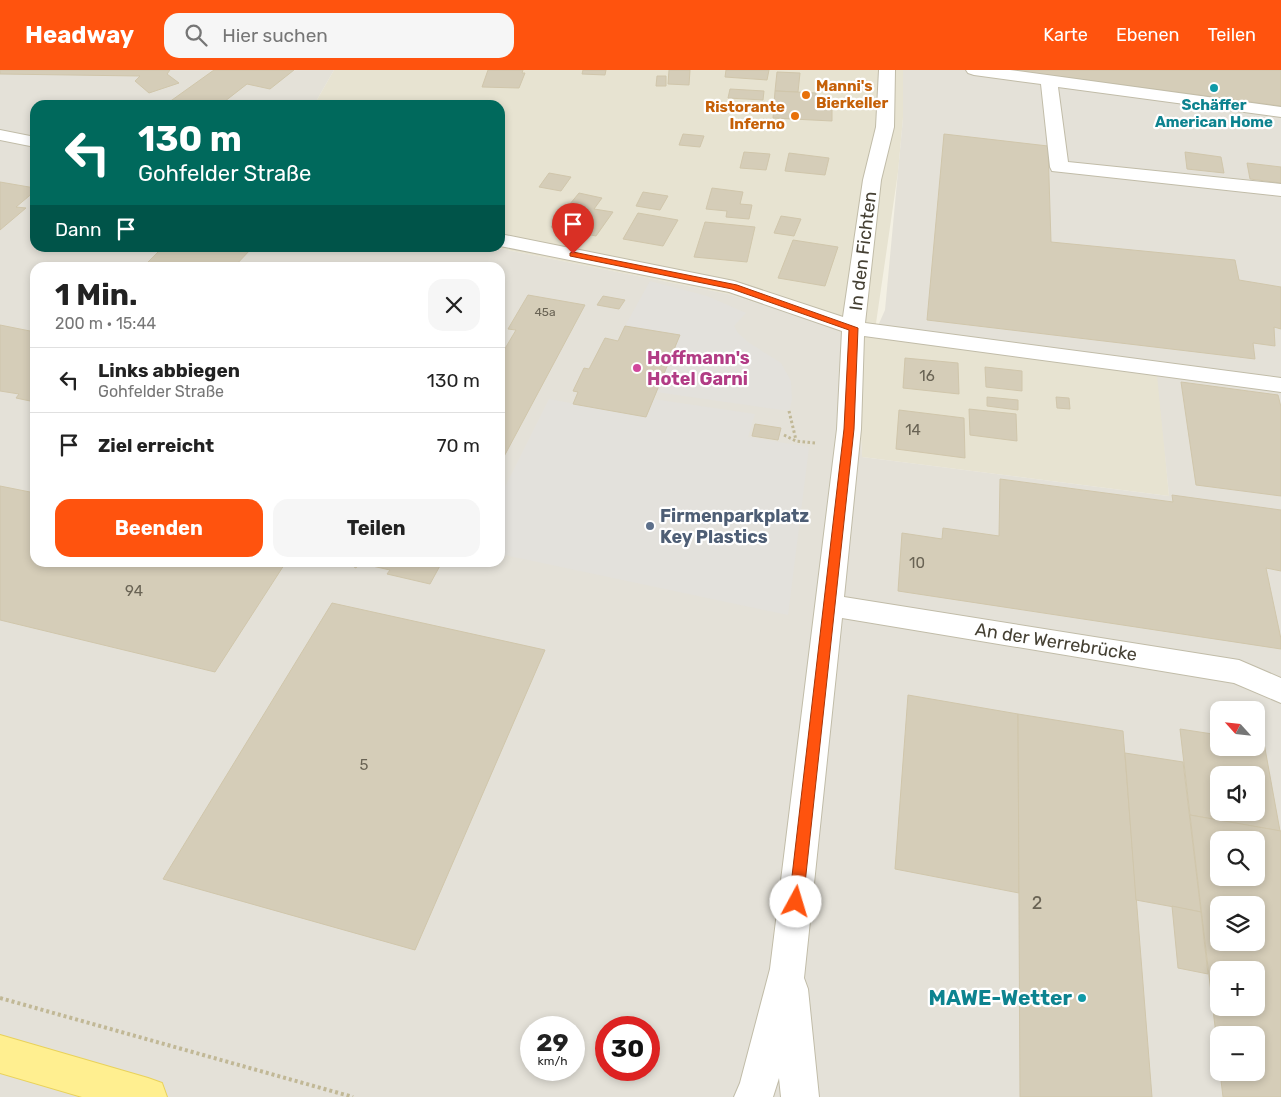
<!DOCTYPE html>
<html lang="de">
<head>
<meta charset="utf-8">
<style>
	:root { --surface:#fff; --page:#f6f6f6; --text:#222; --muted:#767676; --line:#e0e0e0; --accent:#ff530e }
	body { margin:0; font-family:Rubik,sans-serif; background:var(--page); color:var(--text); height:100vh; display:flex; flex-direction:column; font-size:19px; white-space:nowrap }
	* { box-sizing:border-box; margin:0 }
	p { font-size:16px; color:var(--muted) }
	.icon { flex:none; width:28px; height:28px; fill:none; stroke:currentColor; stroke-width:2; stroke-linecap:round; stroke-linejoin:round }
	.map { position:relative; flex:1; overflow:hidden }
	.drawer { position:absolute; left:30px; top:192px; width:475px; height:305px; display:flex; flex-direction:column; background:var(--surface); border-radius:15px; box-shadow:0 2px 8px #0003 }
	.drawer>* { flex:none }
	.top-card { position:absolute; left:30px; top:30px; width:475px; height:152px; border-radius:15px; box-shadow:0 2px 8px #0003; background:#00695c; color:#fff; overflow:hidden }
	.needle { width:32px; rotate:297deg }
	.fabs { position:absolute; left:1210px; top:631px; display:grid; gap:10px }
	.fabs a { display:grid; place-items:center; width:55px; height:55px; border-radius:10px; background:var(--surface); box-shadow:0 2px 8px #0003; font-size:25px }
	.speed { position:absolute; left:520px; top:946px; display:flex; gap:10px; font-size:25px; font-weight:700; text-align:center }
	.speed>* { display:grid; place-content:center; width:65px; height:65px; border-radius:50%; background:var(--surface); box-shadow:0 2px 8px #0003; line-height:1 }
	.speed small { font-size:12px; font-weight:400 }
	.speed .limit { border:8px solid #d22; background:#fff; color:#111 }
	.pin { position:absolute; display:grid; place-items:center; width:42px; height:42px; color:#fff; margin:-51px -21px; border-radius:50% 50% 50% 0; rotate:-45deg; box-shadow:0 0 5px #0007 }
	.pin .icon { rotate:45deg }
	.me { position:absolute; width:55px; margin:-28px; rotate:6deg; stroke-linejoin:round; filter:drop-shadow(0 0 4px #0008) }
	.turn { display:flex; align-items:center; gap:18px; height:105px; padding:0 25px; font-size:22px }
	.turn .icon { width:65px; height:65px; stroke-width:2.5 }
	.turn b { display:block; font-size:35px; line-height:42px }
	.then { display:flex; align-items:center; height:48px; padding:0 25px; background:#0003; gap:10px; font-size:19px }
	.round { display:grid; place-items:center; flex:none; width:52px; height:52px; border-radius:15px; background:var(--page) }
	.summary { display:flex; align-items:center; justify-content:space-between; height:85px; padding:0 25px }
	h1 { font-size:30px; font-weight:700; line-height:38px }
	.primary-button { display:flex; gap:10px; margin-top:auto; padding:10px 25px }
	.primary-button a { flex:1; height:58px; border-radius:15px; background:var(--accent); color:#fff; font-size:20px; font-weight:700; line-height:58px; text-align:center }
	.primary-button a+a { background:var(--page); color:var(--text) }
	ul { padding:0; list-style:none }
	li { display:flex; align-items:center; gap:15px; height:65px; padding:0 25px; border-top:1px solid var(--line) }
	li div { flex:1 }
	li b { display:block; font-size:19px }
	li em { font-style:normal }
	header { display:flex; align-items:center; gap:30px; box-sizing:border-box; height:70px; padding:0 25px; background:var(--accent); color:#fff }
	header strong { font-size:24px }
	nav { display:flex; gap:28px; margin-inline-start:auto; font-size:18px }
	.search { width:350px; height:45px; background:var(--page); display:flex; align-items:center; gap:12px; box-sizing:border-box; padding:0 18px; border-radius:15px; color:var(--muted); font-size:19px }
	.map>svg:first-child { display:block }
	.residential { fill:#e7e3d1 }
	.industrial { fill:#e4e1d8; fill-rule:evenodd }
	.parking { fill:#e3e1dc }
	.building { fill:#d5cdb8; stroke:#d0c6ab; fill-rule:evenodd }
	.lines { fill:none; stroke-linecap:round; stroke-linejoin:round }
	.minor-casing { stroke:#c1bca8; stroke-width:2 }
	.major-casing { stroke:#e9d25a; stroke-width:2 }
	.path-far1 { stroke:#c1b896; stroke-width:3; stroke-dasharray:2.5 2.5; stroke-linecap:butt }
	.path { stroke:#c1b896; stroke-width:4; stroke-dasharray:3 3; stroke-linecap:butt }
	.minor { fill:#fff; fill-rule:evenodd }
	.major { fill:#ffef90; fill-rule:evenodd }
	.route { fill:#ff530e; stroke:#a63609 }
	.culture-dot { fill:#0f9aa8; stroke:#fff; stroke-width:2 }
	.food-dot { fill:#e8710a; stroke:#fff; stroke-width:2 }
	.hotel-dot { fill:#d1479c; stroke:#fff; stroke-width:2 }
	.service-dot { fill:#5c6f8a; stroke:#fff; stroke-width:2 }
	.labels { text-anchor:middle; stroke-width:4.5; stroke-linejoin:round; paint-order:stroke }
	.far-number-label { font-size:12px; fill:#696354 }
	.far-food-label { font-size:15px; font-weight:bold; fill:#c56008; stroke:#fff; text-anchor:start }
	.far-culture-label { font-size:15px; font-weight:bold; fill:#0d838f; stroke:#fff }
	.number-label { font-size:15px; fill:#696354 }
	.street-label { font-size:18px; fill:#454033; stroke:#fff }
	.hotel-label { font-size:18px; font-weight:bold; fill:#b23c85; stroke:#fff; text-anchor:start }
	.service-label { font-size:18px; font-weight:bold; fill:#4e5e75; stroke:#fff; text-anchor:start }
	.near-number-label { font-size:18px; fill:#696354 }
	.near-culture-label { font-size:21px; font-weight:bold; fill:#0d838f; stroke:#fff; text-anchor:end }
</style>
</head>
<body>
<header>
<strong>Headway</strong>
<div class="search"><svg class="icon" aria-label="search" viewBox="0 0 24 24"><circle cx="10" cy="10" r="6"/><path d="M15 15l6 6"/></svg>Hier suchen</div>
<nav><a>Karte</a><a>Ebenen</a><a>Teilen</a></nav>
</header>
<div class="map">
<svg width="1281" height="1027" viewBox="0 0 1281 1027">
	<rect width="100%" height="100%" fill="#f3f0e3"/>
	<path class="residential" d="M334,0H903V48L898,102L874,267L1158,306L1169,426L862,387L856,263L728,224L497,178H500V35H314Z"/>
	<path class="industrial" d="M0,0H334L314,35H35V178H497L728,224L856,263L862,387L1169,426L1157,306L873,267L885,240L903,48V0H1281V1027H0ZM35,198H500V492H35ZM1219,640H1256V678H1219ZM1219,705H1256V742H1219ZM1219,770H1256V808H1219ZM1219,835H1256V872H1219ZM1219,900H1256V938H1219ZM531,958H574V1000H531ZM606,958H649V1000H606ZM1219,965H1256V1002H1219Z"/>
	<g class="parking">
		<path d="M650,211L707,226L746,243L734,256L738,263L748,272L781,293L791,311L792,329L789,341L656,322L680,265L625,256Z"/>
		<path d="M549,329L646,347L653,329L755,344L748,367L809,377L788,545L500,484V427Z"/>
	</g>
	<g class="building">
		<path d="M0,0H170L167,4L179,13L149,23L135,11L140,6L0,4Z"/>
		<path d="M214,0H294L270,19L247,14L220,35H165Z"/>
		<path d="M488,0H523L522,3H525L519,18L482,17Z"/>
		<path d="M583,0H606L605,5L582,4Z"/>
		<path d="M669,0H690L689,15L668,14Z"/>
		<path d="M726,0H769L767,10L725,7Z"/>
		<path d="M1011,0H1281V36Z"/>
		<path d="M777,2L800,3L798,22L775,21Z"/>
		<path d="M657,6H666V16H656Z"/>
		<path d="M730,19L764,21L763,30L728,28Z"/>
		<path d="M775,21L816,23L815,36L832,37V51L773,48Z"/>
		<path d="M683,64L704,66L700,77L679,75Z"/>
		<path d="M944,64L1048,76L1051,172L1235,190L1239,210L1281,217V259L1274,257L1275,276L1253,273L1255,289L927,250Z"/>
		<path d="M744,82L770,84L766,100L740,98Z"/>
		<path d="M1185,82L1221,87L1224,103L1187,99Z"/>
		<path d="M789,83L829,88L825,105L785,101Z"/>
		<path d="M1247,93L1281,97V113L1250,109Z"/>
		<path d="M549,103L571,107L561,121L539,117Z"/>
		<path d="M0,112L35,118V121L16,137L26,138L0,160Z"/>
		<path d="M712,118L743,122L740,134L752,135L749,149L726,147L727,141L706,139Z"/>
		<path d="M643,122L668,126L660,140L636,136Z"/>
		<path d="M579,123L602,128L594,139L613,142L596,166L551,157Z"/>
		<path d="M638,143L678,150L663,176L623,169Z"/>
		<path d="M781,146L801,149L794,166L774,163Z"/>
		<path d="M705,152L755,157L747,192L694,187Z"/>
		<path d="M793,170L838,177L825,216L778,208Z"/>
		<path d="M162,178H252L233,198H142Z"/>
		<path d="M528,225L585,235L500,394V287L516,260L508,259Z"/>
		<path d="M603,226L625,230L619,239L597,235Z"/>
		<path d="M0,255L35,262V332L16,328L19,324L0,321Z"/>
		<path d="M625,256L680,265L646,347L573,334L578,322L573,321L584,298L589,299L605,268L618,271Z"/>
		<path d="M905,288L958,293L959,324L903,318Z"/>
		<path d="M985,297L1022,301V321L986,317Z"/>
		<path d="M1181,312L1278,325L1281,337V426L1196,415Z"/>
		<path d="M987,327L1018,330V340L987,336Z"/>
		<path d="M1056,327L1069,328L1070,339L1057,338Z"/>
		<path d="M969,339L1016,344L1017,371L970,365Z"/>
		<path d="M899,340L964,348L965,388L896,379Z"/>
		<path d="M755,354L781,358L778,370L752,366Z"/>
		<path d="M1000,409L1173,432L1172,425L1281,440V501L1266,498L1281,569V579L898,521L902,463L942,469L943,458L999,466Z"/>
		<path d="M0,416L35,423V492H286L215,602L0,550Z"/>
		<path d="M357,492H442L430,514L387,504L390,500L359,493L356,498L354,497Z"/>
		<path d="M332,533L545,580L415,880L163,809Z"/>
		<path d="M908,625L1018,644L1019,823L895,799Z"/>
		<path d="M1018,644L1123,661L1152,1027H1020Z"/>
		<path d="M1180,659L1219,665V678H1256V671L1264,673L1280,761L1190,745ZM1219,705H1256V742H1219Z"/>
		<path d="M1125,683L1183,692L1201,842L1136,830Z"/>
		<path d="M1190,745L1281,761V1027H1223L1220,1002H1256V965H1219V990ZM1219,770H1256V808H1219ZM1219,835H1256V872H1219ZM1219,900H1256V938H1219Z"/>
		<path d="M1172,836L1201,842L1208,904L1178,898Z"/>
	</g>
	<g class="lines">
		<g class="minor-casing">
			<g id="minor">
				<path d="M879,0H895L894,57L881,110L865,253L1281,308V322L864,266L861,359L844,527L1239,590L1281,608V633L1234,613L842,548L804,908L808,919L819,1027H781L779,1008L773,1027H734L740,1013L770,899L837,359L842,261L729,222L500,176V164L734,211L843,247L863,110L876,57Z"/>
				<path d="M966,0H1010L1281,37V47L1058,17L1068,92L1281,114V126L1052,101L1050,97L1041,14L974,5L968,3Z"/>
				<path d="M0,60L35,67V77L0,70Z"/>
			</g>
		</g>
		<g class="major-casing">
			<path id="major" d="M0,965L148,1008L162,1013L167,1027H82L0,1003Z"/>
		</g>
		<g class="path-far1">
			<path d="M789,341L796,370"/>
			<path d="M784,365L796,371L815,373"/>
		</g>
		<path class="path" d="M0,928L353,1027"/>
		<use href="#minor" class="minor"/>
		<use href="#major" class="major"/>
	</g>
	<path class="route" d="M573,182L737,215L858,258L854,359L803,832L801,836L796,838L791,836L789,832L844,359L849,260L732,219L570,186V183Z"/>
	<g class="culture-dot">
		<circle cx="1214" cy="18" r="5"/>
		<circle cx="1082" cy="928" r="5"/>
	</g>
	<g class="food-dot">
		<circle cx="806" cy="25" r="5"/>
		<circle cx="795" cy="46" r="5"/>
	</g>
	<circle class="hotel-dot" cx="637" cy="298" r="5"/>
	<circle class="service-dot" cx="650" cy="456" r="5"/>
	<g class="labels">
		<g class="far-number-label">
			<text x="545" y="246">45a</text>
		</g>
		<g class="far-food-label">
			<text x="816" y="21">Manni's<tspan x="816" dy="17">Bierkeller</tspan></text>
			<text x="785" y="42" text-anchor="end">Ristorante<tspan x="785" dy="17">Inferno</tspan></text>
		</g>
		<g class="far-culture-label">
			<text x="1214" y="40">Schäffer<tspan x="1214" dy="17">American Home</tspan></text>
		</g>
		<g class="number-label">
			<text x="927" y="311">16</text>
			<text x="913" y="365">14</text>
			<text x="917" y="498">10</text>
			<text x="134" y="526">94</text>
			<text x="364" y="700">5</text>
		</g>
		<g class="street-label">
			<text transform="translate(863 181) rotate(-83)" y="6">In den Fichten</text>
			<text transform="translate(1056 572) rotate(9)" y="6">An der Werrebrücke</text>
		</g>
		<g class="hotel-label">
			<text x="647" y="294">Hoffmann's<tspan x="647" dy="21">Hotel Garni</tspan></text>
		</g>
		<g class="service-label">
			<text x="660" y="452">Firmenparkplatz<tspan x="660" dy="21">Key Plastics</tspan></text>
		</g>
		<g class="near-number-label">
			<text x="1037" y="839">2</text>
		</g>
		<g class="near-culture-label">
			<text x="1072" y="935">MAWE-Wetter</text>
		</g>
	</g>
</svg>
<div class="fabs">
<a><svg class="needle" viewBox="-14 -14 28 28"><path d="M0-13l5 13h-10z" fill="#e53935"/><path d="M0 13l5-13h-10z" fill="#767676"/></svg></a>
<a><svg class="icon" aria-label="sound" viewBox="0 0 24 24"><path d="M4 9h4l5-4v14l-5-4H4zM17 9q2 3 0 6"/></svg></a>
<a><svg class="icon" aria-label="search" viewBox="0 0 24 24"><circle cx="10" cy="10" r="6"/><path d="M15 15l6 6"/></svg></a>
<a><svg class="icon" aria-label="layers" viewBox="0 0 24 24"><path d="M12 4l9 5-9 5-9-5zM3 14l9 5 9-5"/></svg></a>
<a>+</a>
<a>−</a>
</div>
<div class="speed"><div>29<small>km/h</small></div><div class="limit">30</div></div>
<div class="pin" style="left:573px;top:184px;background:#d93025"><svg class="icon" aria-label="arrive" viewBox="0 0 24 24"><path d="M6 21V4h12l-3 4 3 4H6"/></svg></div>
<svg class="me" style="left:796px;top:832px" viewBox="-20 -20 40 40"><circle r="19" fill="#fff"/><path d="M0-13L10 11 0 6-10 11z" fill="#ff530e"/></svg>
<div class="top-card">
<div class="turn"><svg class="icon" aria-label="left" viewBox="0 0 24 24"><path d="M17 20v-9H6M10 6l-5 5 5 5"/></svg><div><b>130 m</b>Gohfelder Straße</div></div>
<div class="then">Dann<svg class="icon" aria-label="arrive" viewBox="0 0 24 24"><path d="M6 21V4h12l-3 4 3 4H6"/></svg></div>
</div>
<section class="drawer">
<div class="summary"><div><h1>1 Min.</h1><p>200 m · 15:44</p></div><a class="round"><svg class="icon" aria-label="close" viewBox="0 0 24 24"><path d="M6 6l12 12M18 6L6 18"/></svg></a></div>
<ul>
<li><svg class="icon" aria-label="left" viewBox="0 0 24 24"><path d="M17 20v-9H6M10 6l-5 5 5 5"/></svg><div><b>Links abbiegen</b><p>Gohfelder Straße</p></div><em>130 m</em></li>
<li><svg class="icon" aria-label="arrive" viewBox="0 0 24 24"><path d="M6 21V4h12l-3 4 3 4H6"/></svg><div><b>Ziel erreicht</b></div><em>70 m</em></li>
</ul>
<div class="primary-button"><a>Beenden</a><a>Teilen</a></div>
</section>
</div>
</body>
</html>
